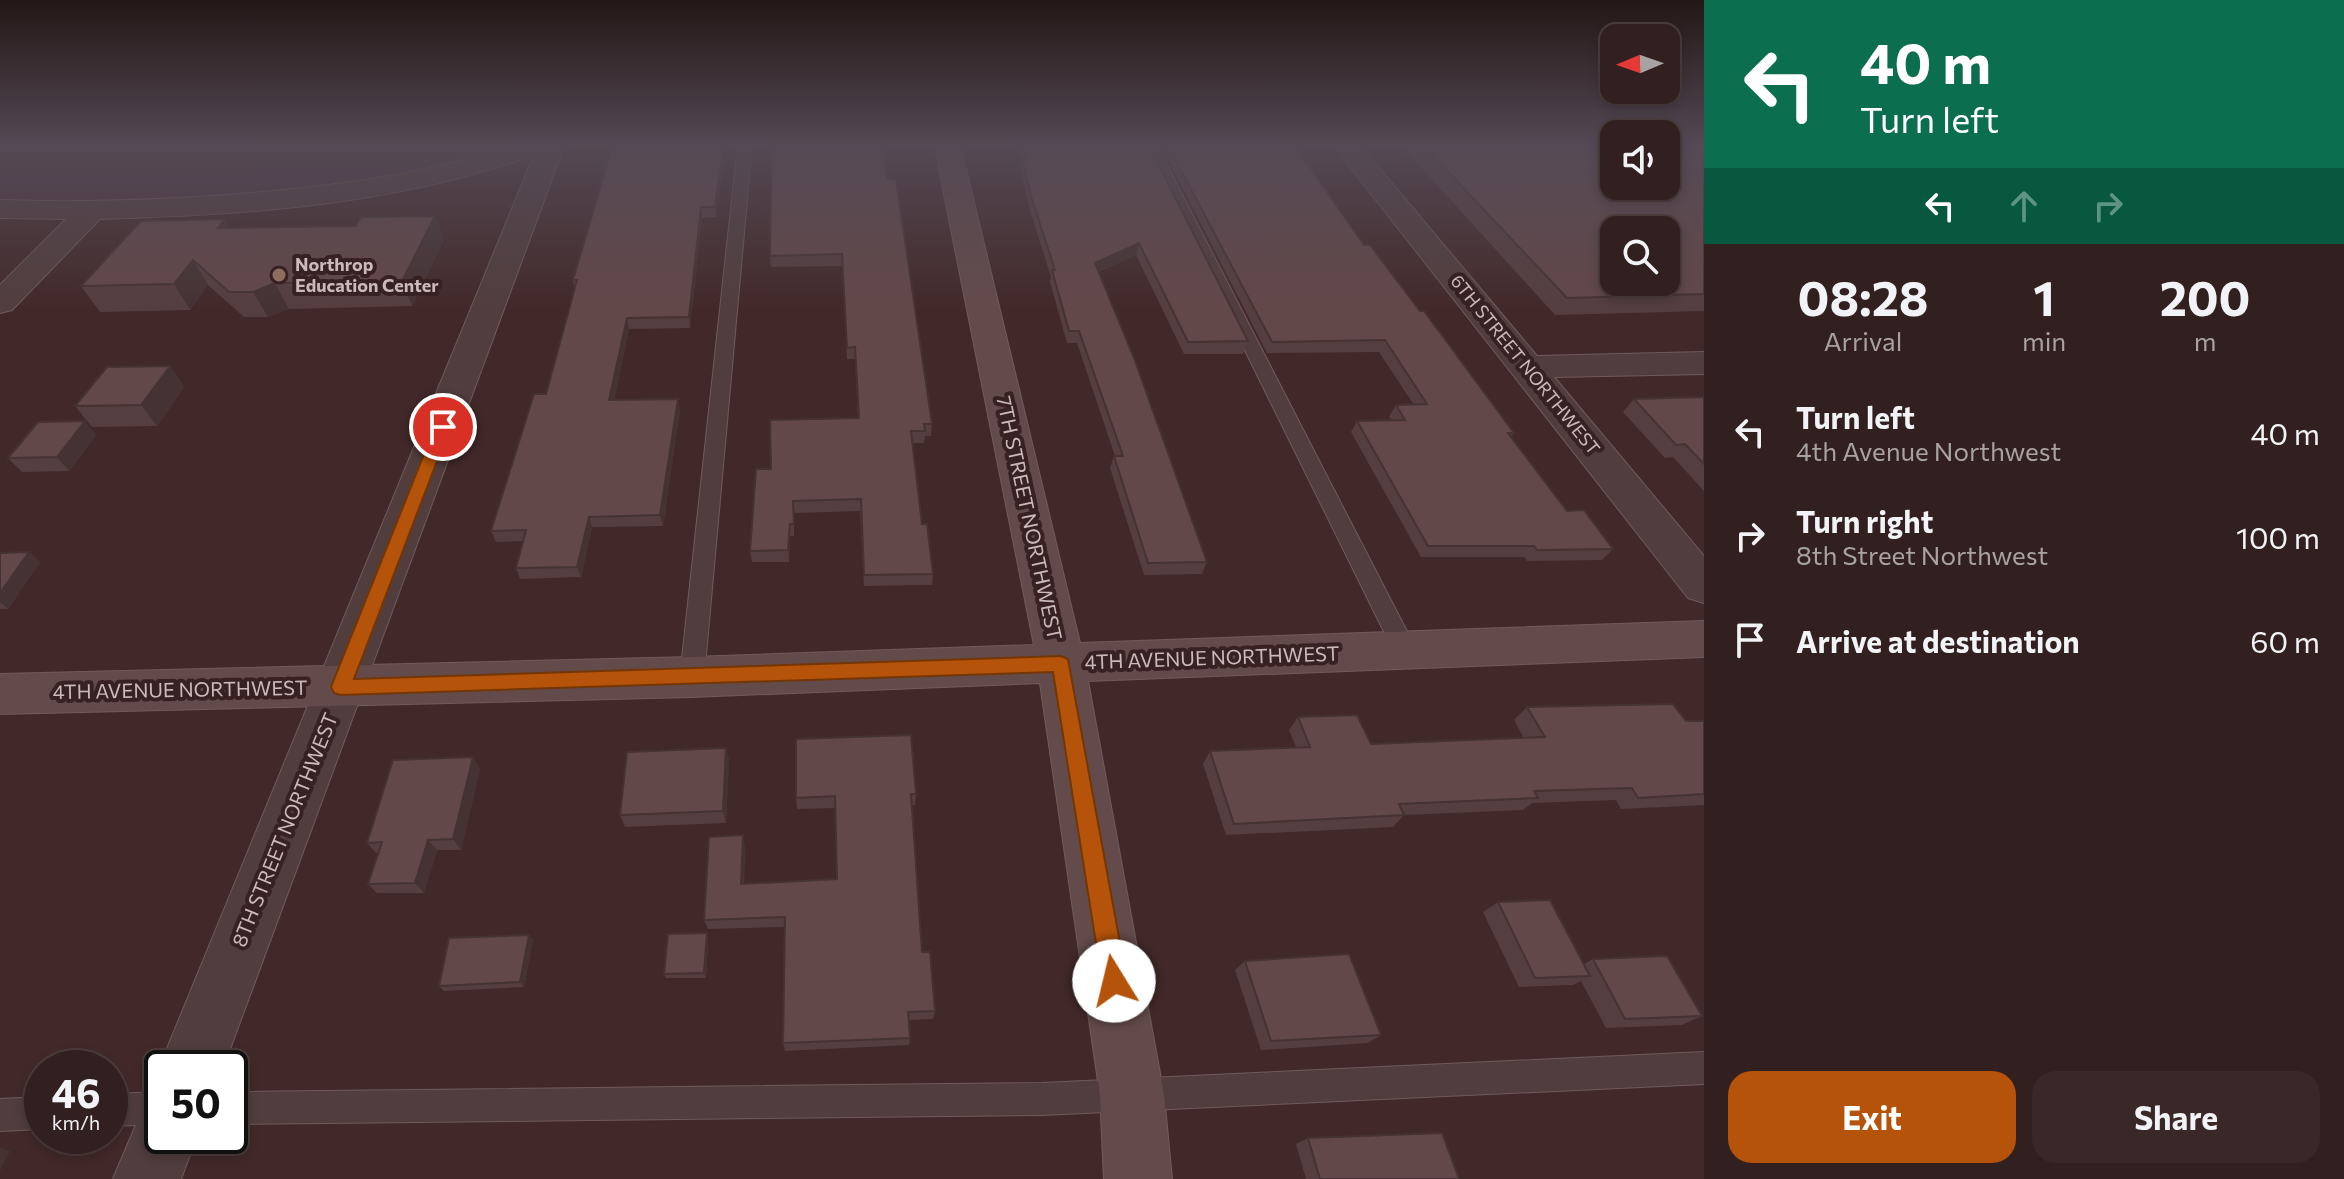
<!DOCTYPE html>
<html lang="en">
<head>
<meta charset="utf-8">
<style>
	:root { --surface:#321f1f; --page:#3a2728; --text:#f1f3f6; --muted:#a8a2a4; --line:#4d3d3d; --accent:#b45309 }
	body { margin:0; font-family:Commissioner,sans-serif; background:var(--page); color:var(--text); height:100vh; display:flex; flex-direction:column; font-size:30px; white-space:nowrap }
	* { box-sizing:border-box; margin:0 }
	p { font-size:26px; color:var(--muted) }
	.icon { flex:none; width:44px; height:44px; fill:none; stroke:currentColor; stroke-width:2; stroke-linecap:round; stroke-linejoin:round }
	.map { position:relative; flex:1; overflow:hidden }
	.drawer { display:flex; flex-direction:column; background:var(--surface); width:640px }
	.drawer>* { flex:none }
	.hud { background:#0b6e4f; color:#fff; overflow:hidden }
	.needle { width:52px; rotate:268deg }
	.controls { position:absolute; left:1600px; top:24px; display:grid; gap:16px }
	.controls a { display:grid; place-items:center; width:80px; height:80px; border-radius:16px; background:var(--surface); box-shadow:0 4px 12px #0003,0 0 0 2px var(--line); font-size:40px }
	.speed { position:absolute; left:24px; top:1050px; display:flex; gap:16px; font-size:40px; font-weight:700; text-align:center }
	.speed>* { display:grid; place-content:center; width:104px; height:104px; border-radius:50%; background:var(--surface); box-shadow:0 4px 12px #0003,0 0 0 2px var(--line); line-height:1 }
	.speed small { font-size:20px; font-weight:400 }
	.speed .limit { border:4px solid #111; border-radius:12px; background:#fff; color:#111 }
	.pin { position:absolute; display:grid; place-items:center; width:68px; height:68px; color:#fff; margin:-34px; border:4px solid #fff; border-radius:50%; box-shadow:0 2px 8px #0007 }
	.me { position:absolute; width:88px; margin:-44px; rotate:351deg; stroke-linejoin:round; filter:drop-shadow(0 0 6px #0008) }
	.turn { display:flex; align-items:center; gap:28px; height:168px; padding:0 24px; font-size:36px }
	.turn .icon { width:104px; height:104px; stroke-width:2.5 }
	.turn b { display:block; font-size:56px; line-height:68px }
	.lanes { display:flex; align-items:center; height:76px; padding:0 24px; background:#0003; justify-content:center; gap:40px; direction:ltr }
	.lanes .off { opacity:.35 }
	.eta { display:flex; justify-content:space-evenly; align-items:center; height:136px; text-align:center }
	.eta b { font-size:48px; font-weight:700; line-height:56px }
	.primary-button { display:flex; gap:16px; margin-top:auto; padding:16px 24px }
	.primary-button a { flex:1; height:92px; border-radius:24px; background:var(--accent); color:#fff; font-size:32px; font-weight:700; line-height:92px; text-align:center }
	.primary-button a+a { background:var(--page); color:var(--text) }
	ul { padding:0; list-style:none }
	li { display:flex; align-items:center; gap:24px; height:104px; padding:0 24px }
	li div { flex:1 }
	li b { display:block; font-size:30px }
	li em { font-style:normal }
	main { display:flex; flex:1; min-height:0 }
	.map>svg:first-child { display:block }
	.green { fill:#4a3240 }
	.lines { fill:none; stroke-linecap:round; stroke-linejoin:round }
	.lane-casing { stroke:#6f5b5b; stroke-width:2 }
	.street-casing { stroke:#6f5b5b; stroke-width:2 }
	.secondary-casing { stroke:#6f5b5b; stroke-width:2 }
	.lane { fill:#513d3d; fill-rule:evenodd }
	.street { fill:#513d3d; fill-rule:evenodd }
	.secondary { fill:#644b4b; fill-rule:evenodd }
	.wall { fill:#553e3f }
	.shaded-wall { fill:#453233 }
	.building { fill:#634849; stroke:#453233; stroke-width:2; fill-rule:evenodd }
	.route { fill:#b45309; stroke:#753606; stroke-width:2 }
	.education-dot { fill:#8d6e63; stroke:#372122; stroke-width:3 }
	.labels { text-anchor:middle; stroke-width:8; stroke-linejoin:round; paint-order:stroke }
	.far-poi-label { font-size:18px; font-weight:bold; fill:#cbbaba; stroke:#372122; text-anchor:start }
	.far-street-label { font-size:18px; fill:#cbbaba; stroke:#372122 }
	.street-label { font-size:20px; fill:#cbbaba; stroke:#372122 }
</style>
</head>
<body>
<main>
<div class="map">
<svg width="1704" height="1179" viewBox="0 0 1704 1179">
	<rect width="100%" height="100%" fill="#422929"/>
	<path class="green" d="M0,144H540L492,162L284,199L0,209Z"/>
	<g class="lines">
		<g class="lane-casing">
			<g id="lane">
				<path d="M738,144H752L704,677L700,684L692,687L684,684L680,677Z"/>
				<path d="M1143,144H1156L1416,649L1412,656L1404,658L1396,656Z"/>
				<path d="M1704,1052V1084L1042,1115L230,1124V1092L1042,1083Z"/>
				<path d="M162,1092V1124L110,1126V1094Z"/>
				<path d="M42,1097V1129L0,1131V1099Z"/>
			</g>
		</g>
		<g class="street-casing">
			<g id="street">
				<path d="M515,144H565L223,1068H162V1074L159,1068L534,155C397,205 245,215 100,219L12,310L0,313V285L66,219L0,218V200C84,203 167,200 251,193C341,185 430,174 515,144Z"/>
				<path d="M1332,144H1359L1537,356L1704,352V374L1554,377L1704,556V603L1688,598Z"/>
				<path d="M162,1104V1136H197L181,1179H113L141,1113Z"/>
			</g>
		</g>
		<g class="secondary-casing">
			<path id="secondary" d="M934,144H960L1080,643L1704,621V657L1088,681L1164,1095L1172,1179H1104L1100,1095L1040,683L692,697L0,714V674L692,657L1034,645Z"/>
		</g>
		<use href="#lane" class="lane"/>
		<use href="#street" class="street"/>
		<use href="#secondary" class="secondary"/>
	</g>
	<g class="wall">
		<path d="M726,144L716,217L702,218L690,328L629,329L614,400L680,410L663,526L592,527L581,577L520,579L516,568L523,541L496,542L491,531L546,394L575,289L573,280Z"/>
		<path d="M1017,144H1148L1248,341L1243,354H1184L1136,255L1098,272L1207,562L1202,574L1144,575L1110,468L1114,456H1115L1077,343H1067L1050,282L1051,277L1029,207L1021,169L1022,160Z"/>
		<path d="M1160,144H1294L1364,245L1514,433L1511,437L1567,511L1613,549L1602,560L1527,561L1524,557H1421L1351,432L1357,421L1392,420L1389,417L1396,405H1414L1379,352L1267,353Z"/>
		<path d="M1400,144H1704V311L1555,315Z"/>
		<path d="M887,179L932,424L931,436H925L924,443H913L922,524L933,574L932,585L864,586L860,511L794,513V536H790L789,562H752L750,551L771,469L858,418L855,359H847L843,266L771,267L770,256Z"/>
		<path d="M435,216L444,240L412,306L289,309L268,317H244L208,285L190,310L100,312L81,286L225,219L230,228L356,226Z"/>
		<path d="M170,366L184,387L157,426L92,427L75,406Z"/>
		<path d="M1704,397V491L1673,457L1665,458L1623,412L1634,399Z"/>
		<path d="M96,435L69,471L22,472L8,458Z"/>
		<path d="M29,552L40,562L8,609H0V553Z"/>
		<path d="M1527,707L1686,721H1704V805L1621,809L1616,800L1532,803L1523,810L1404,815L1393,827L1226,835L1203,764L1210,751L1296,747L1289,730L1298,717L1371,744L1524,738L1514,720Z"/>
		<path d="M726,748L729,761L726,823L625,827L620,815Z"/>
		<path d="M480,769L461,850H437L424,893H377L368,884L378,853H376L367,843Z"/>
		<path d="M916,794L915,805H912L922,952L935,1011L933,1019L909,1020L910,1038L909,1045L785,1051L783,1043L784,927L708,929L704,920L745,846L744,884L837,879L836,808L797,809L796,798Z"/>
		<path d="M1498,902L1584,964L1593,959L1702,1016L1682,1025L1606,1028L1581,981L1573,985L1519,987L1483,912Z"/>
		<path d="M708,938L706,978H666L664,974Z"/>
		<path d="M533,940L524,987L444,991L439,986Z"/>
		<path d="M1245,961L1381,1035L1368,1043L1261,1050L1235,970Z"/>
		<path d="M1308,1138L1459,1179H1306L1296,1144Z"/>
	</g>
	<g class="shaded-wall">
		<path d="M724,144H726L716,217L715,207Z"/>
		<path d="M701,207L702,218L690,328L689,317Z"/>
		<path d="M435,216L444,240L412,306L402,281Z"/>
		<path d="M225,219L238,244L218,228Z"/>
		<path d="M1139,243L1136,255L1092,274L1095,263Z"/>
		<path d="M193,260L208,285L190,310L174,284Z"/>
		<path d="M275,283L289,309L268,317L253,292Z"/>
		<path d="M627,318L629,329L612,411L609,400Z"/>
		<path d="M170,366L184,387L157,426L141,405Z"/>
		<path d="M678,399L680,410L663,526L660,515Z"/>
		<path d="M85,421L96,435L69,471L57,457Z"/>
		<path d="M589,517L592,527L581,577L577,567Z"/>
		<path d="M790,524V536L789,562L788,550Z"/>
		<path d="M29,552L40,562L8,609L0,602V593Z"/>
		<path d="M726,748L729,761L726,823L723,811Z"/>
		<path d="M473,757L480,769L461,850L453,839Z"/>
		<path d="M743,835L745,846L743,894L741,884Z"/>
		<path d="M428,840L437,850L424,893L415,883Z"/>
		<path d="M707,933L708,938L706,978L704,973Z"/>
		<path d="M529,935L533,940L524,987L520,982Z"/>
		<path d="M0,1148L10,1151L0,1171Z"/>
	</g>
	<g class="building">
		<path d="M613,144H724L715,207H701L689,317L627,318L609,400L678,399L660,515L589,517L577,567L516,568L526,530L491,531L534,394H546L577,280H573Z"/>
		<path d="M772,144H882L887,179H896L932,424H924L925,431H911L922,524H927L933,574L864,575L861,499L793,501L794,524H790L788,550L750,551L756,469H771L770,420L859,418L855,347L847,348L842,254L770,256Z"/>
		<path d="M1022,144H1148L1248,341L1188,342L1139,243L1095,263L1134,358L1207,562L1148,563L1114,456H1123L1079,331H1069L1052,270H1055L1031,196L1022,157H1026Z"/>
		<path d="M1167,144H1294L1364,245H1370L1420,311H1424L1514,433H1508L1567,511L1584,510L1613,549L1537,550L1534,546H1428L1357,421L1405,420L1396,405L1427,404L1385,340L1272,342Z"/>
		<path d="M1422,144H1614V186H1666V144H1704V294L1567,298ZM1614,230H1666V282H1614Z"/>
		<path d="M435,216L402,281L275,283L253,292H229L193,260L174,284L81,286L141,221L225,219L218,228L356,226L361,217Z"/>
		<path d="M170,366L141,405L75,406L107,367Z"/>
		<path d="M1704,397V464L1685,444L1676,445L1634,399Z"/>
		<path d="M85,421L57,457L8,458L38,422Z"/>
		<path d="M29,552L0,593V553Z"/>
		<path d="M1673,704L1686,721H1704V794L1638,798L1632,788L1534,791L1538,798L1399,804L1404,815L1234,824L1210,751L1310,747L1298,717L1357,715L1371,744L1545,737L1527,707Z"/>
		<path d="M911,735L916,794H911L922,952H930L935,1011L908,1012L910,1038L783,1043L785,917L704,920L709,837L743,835L741,884L837,879L835,796L796,798V739Z"/>
		<path d="M726,748L723,811L620,815L627,752Z"/>
		<path d="M473,757L453,839L428,840L415,883L368,884L382,842L367,843L393,760Z"/>
		<path d="M1550,900L1590,976L1535,978L1498,902Z"/>
		<path d="M707,933L704,973L664,974L668,934Z"/>
		<path d="M529,935L520,982L439,986L449,938Z"/>
		<path d="M1349,954L1381,1035L1271,1041L1245,961Z"/>
		<path d="M1667,956L1702,1016L1625,1019L1593,959Z"/>
		<path d="M1442,1133L1459,1179H1320L1308,1138Z"/>
	</g>
	<linearGradient id="sky" x2="0" y2="1"><stop stop-color="#241717"/><stop offset="0.47" stop-color="#544954"/><stop offset="1" stop-color="#544954" stop-opacity="0"/></linearGradient>
	<rect width="1704" height="309" fill="url(#sky)"/>
	<path class="route" d="M443,422L450,427L354,679L1061,656L1068,659L1127,981L1123,990L1114,994L1106,990L1102,981L1053,672L341,695L334,693L331,687L435,427Z"/>
	<circle class="education-dot" cx="279" cy="275" r="8"/>
	<g class="labels">
		<g class="far-poi-label">
			<text x="295" y="271">Northrop<tspan x="295" dy="21">Education Center</tspan></text>
		</g>
		<g class="far-street-label">
			<text transform="translate(1525 365) rotate(51)" y="6">6TH STREET NORTHWEST</text>
		</g>
		<g class="street-label">
			<text transform="translate(1029 518) rotate(78)" y="7">7TH STREET NORTHWEST</text>
			<text transform="translate(1212 658) rotate(-2)" y="7">4TH AVENUE NORTHWEST</text>
			<text transform="translate(180 690) rotate(-1)" y="7">4TH AVENUE NORTHWEST</text>
			<text transform="translate(285 830) rotate(-68)" y="7">8TH STREET NORTHWEST</text>
		</g>
	</g>
</svg>
<div class="controls">
<a><svg class="needle" viewBox="-14 -14 28 28"><path d="M0-13l5 13h-10z" fill="#e53935"/><path d="M0 13l5-13h-10z" fill="#a8a2a4"/></svg></a>
<a><svg class="icon" aria-label="sound" viewBox="0 0 24 24"><path d="M4 9h4l5-4v14l-5-4H4zM17 9q2 3 0 6"/></svg></a>
<a><svg class="icon" aria-label="search" viewBox="0 0 24 24"><circle cx="10" cy="10" r="6"/><path d="M15 15l6 6"/></svg></a>
</div>
<div class="speed"><div>46<small>km/h</small></div><div class="limit">50</div></div>
<div class="pin" style="left:443px;top:427px;background:#d93025"><svg class="icon" aria-label="arrive" viewBox="0 0 24 24"><path d="M6 21V4h12l-3 4 3 4H6"/></svg></div>
<svg class="me" style="left:1114px;top:981px" viewBox="-20 -20 40 40"><circle r="19" fill="#fff"/><path d="M0-13L10 11 0 6-10 11z" fill="#b45309"/></svg>
</div>
<section class="drawer">
<div class="hud">
<div class="turn"><svg class="icon" aria-label="left" viewBox="0 0 24 24"><path d="M17 20v-9H6M10 6l-5 5 5 5"/></svg><div><b>40 m</b>Turn left</div></div>
<div class="lanes"><svg class="icon" aria-label="left" viewBox="0 0 24 24"><path d="M17 20v-9H6M10 6l-5 5 5 5"/></svg><svg class="icon off" aria-label="ahead" viewBox="0 0 24 24"><path d="M12 20V5M6 11l6-6 6 6"/></svg><svg class="icon off" aria-label="right" viewBox="0 0 24 24"><path d="M7 20v-9h11M14 6l5 5-5 5"/></svg></div>
</div>
<div class="eta">
<div><b>08:28</b><p>Arrival</p></div>
<div><b>1</b><p>min</p></div>
<div><b>200</b><p>m</p></div>
</div>
<ul>
<li><svg class="icon" aria-label="left" viewBox="0 0 24 24"><path d="M17 20v-9H6M10 6l-5 5 5 5"/></svg><div><b>Turn left</b><p>4th Avenue Northwest</p></div><em>40 m</em></li>
<li><svg class="icon" aria-label="right" viewBox="0 0 24 24"><path d="M7 20v-9h11M14 6l5 5-5 5"/></svg><div><b>Turn right</b><p>8th Street Northwest</p></div><em>100 m</em></li>
<li><svg class="icon" aria-label="arrive" viewBox="0 0 24 24"><path d="M6 21V4h12l-3 4 3 4H6"/></svg><div><b>Arrive at destination</b></div><em>60 m</em></li>
</ul>
<div class="primary-button"><a>Exit</a><a>Share</a></div>
</section>
</main>
</body>
</html>
